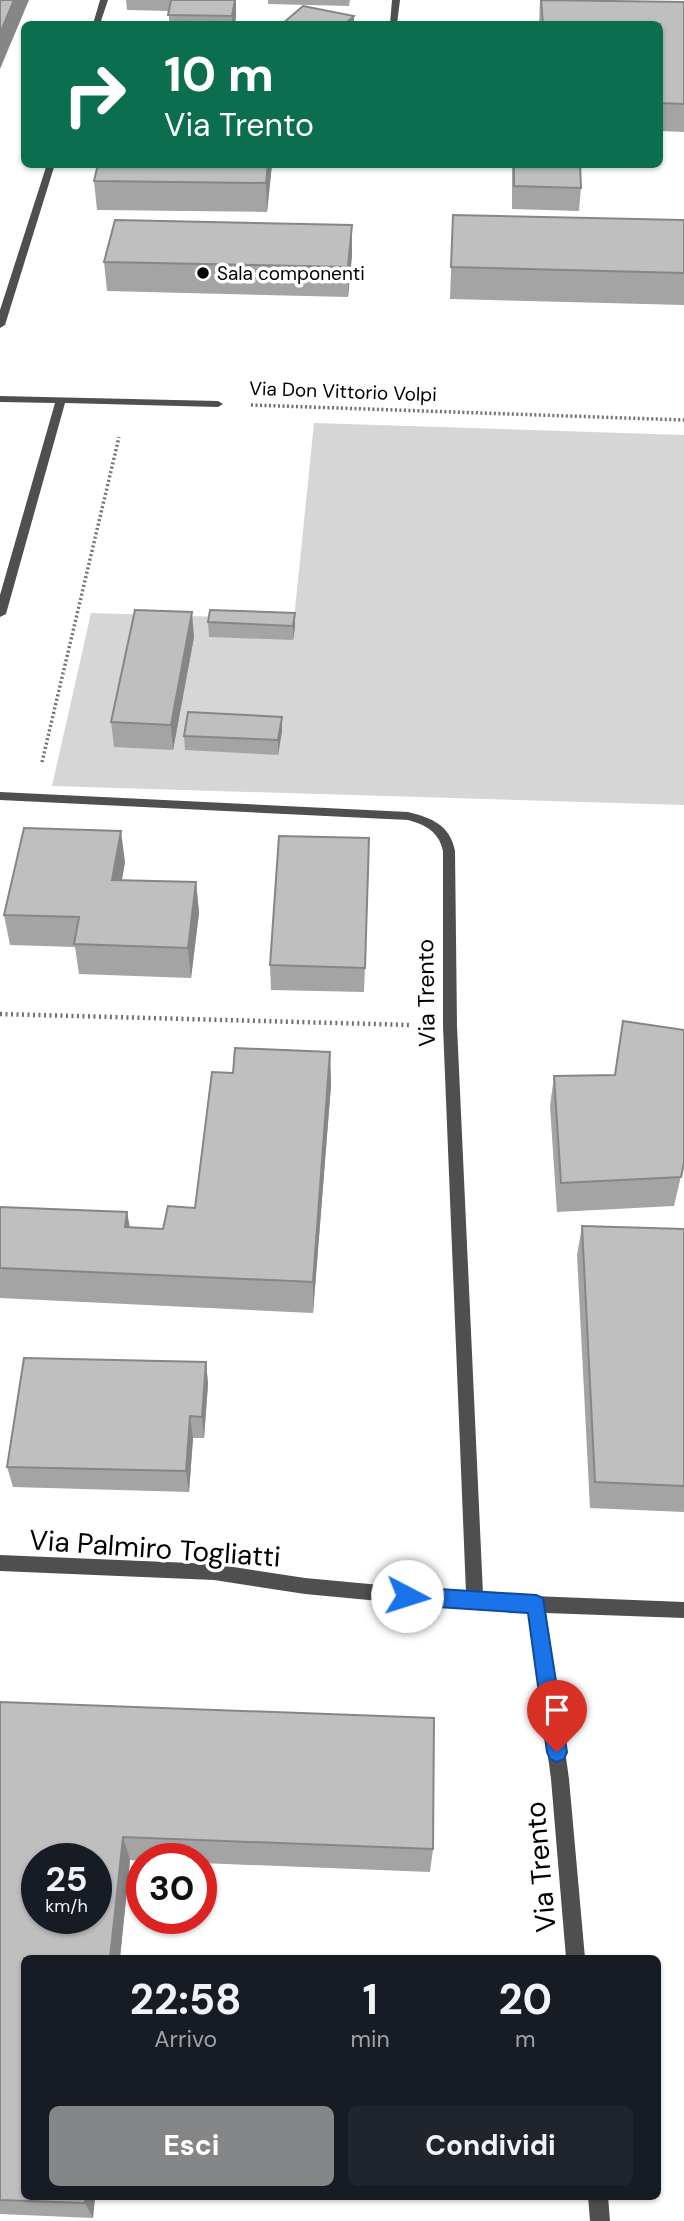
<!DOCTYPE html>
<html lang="it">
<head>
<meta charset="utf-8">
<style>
	:root { --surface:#171b24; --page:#20242c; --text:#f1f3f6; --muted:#9ea1a6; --accent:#858687 }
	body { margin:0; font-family:"DM Sans",sans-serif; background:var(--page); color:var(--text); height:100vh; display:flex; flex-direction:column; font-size:26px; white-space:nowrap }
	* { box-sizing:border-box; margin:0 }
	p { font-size:23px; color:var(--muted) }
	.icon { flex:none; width:38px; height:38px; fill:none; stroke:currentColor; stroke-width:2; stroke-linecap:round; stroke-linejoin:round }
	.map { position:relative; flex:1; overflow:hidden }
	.drawer { position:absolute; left:21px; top:1955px; width:640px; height:245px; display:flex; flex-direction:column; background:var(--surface); border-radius:10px; box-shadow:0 2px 5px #0004 }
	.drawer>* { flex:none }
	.top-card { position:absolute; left:21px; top:21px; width:642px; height:147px; border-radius:10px; box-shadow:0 2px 5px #0004; background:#0b6e4f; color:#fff; overflow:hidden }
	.speed { position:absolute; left:21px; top:1843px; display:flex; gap:14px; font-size:35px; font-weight:700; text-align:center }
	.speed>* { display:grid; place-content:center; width:91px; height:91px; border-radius:50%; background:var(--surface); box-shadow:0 2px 5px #0004; line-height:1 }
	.speed small { font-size:18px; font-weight:400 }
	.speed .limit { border:10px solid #d22; background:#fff; color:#111 }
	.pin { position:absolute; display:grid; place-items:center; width:60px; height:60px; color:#fff; margin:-72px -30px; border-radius:50% 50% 50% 0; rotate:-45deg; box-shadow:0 0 7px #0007 }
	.pin .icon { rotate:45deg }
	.me { position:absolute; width:77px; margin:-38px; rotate:95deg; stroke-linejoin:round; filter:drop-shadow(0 0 5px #0008) }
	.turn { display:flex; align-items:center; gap:24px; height:147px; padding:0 28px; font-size:32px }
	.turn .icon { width:91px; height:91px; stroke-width:2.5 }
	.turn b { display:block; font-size:49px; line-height:60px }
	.eta { display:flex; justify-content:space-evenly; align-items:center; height:119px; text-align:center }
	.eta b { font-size:42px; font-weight:700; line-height:49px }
	.button { display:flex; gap:14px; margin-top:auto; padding:14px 28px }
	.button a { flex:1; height:80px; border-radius:10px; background:var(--accent); color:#fff; font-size:28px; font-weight:700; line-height:80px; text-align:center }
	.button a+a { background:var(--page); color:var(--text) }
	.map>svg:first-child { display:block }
	.green { fill:#d6d6d6 }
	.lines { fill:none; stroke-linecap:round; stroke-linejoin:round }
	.path-far1 { stroke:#717171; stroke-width:3.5; stroke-dasharray:2 2.5; stroke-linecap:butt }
	.path { stroke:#717171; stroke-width:4.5; stroke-dasharray:2 3.5; stroke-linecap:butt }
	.street { fill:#4f4f4f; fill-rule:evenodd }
	.wall { fill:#a4a4a4 }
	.shaded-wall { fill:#868686 }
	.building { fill:#bfbfbf; stroke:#868686; stroke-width:2; fill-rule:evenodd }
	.route { fill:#1a73e8; stroke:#114b97; stroke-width:2 }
	.poi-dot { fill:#000; stroke:#fff; stroke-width:2.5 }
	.labels { text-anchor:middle; stroke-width:7; stroke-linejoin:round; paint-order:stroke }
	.far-poi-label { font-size:19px; fill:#000; stroke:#fff; text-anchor:start }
	.far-street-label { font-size:19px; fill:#000; stroke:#fff }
	.street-label { font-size:23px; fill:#000; stroke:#fff }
	.near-street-label { font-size:28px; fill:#000; stroke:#fff }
</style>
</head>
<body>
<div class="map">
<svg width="684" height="2221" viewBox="0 0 684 2221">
	<rect width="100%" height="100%" fill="#fff"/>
	<path class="green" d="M314,423L684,435V805L52,786L91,613L294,619Z"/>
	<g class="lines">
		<g class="path-far1">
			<path d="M251,405L684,420"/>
			<path d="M42,762L119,437"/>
		</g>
		<path class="path" d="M0,1014L411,1025"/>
		<g class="street">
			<path d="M100,0H108L100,24H93Z"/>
			<path d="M392,0H400L397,24H390Z"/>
			<path d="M47,164H55L5,325L0,328V310Z"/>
			<path d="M0,396L218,401L223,404L218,407L65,403L6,614L0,617V595L55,403L0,402Z"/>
			<path d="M0,792L408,812C432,818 450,825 455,851L457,1026L483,1594L684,1602V1618L546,1613L569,1779L585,1958H566L551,1779L529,1612L475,1610L305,1594L214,1580L0,1571V1555L214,1564L305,1578L466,1593L443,1026V851C439,832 426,825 408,820L0,800Z"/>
			<path d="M588,2196H608L610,2221H590Z"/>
		</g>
	</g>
	<g class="wall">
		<path d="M126,0H236V16L235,24H169V11L127,10Z"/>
		<path d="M268,0H350L349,6L268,4Z"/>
		<path d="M540,0L684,2V132L660,131V24H539Z"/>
		<path d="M272,164L267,212L97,210L94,181Z"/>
		<path d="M512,164H580L581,188L579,211L512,209Z"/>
		<path d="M453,215L684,220V305L450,299Z"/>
		<path d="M352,225V255L348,297L107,291L104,262Z"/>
		<path d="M295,613V627L293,640L209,637L208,622Z"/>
		<path d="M194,637L173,750L114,747L111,722Z"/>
		<path d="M282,717V731L278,755L185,750L184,736Z"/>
		<path d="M125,862L122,880L196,882L199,913L191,978L79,974L75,947L10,945L4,915Z"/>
		<path d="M369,863L364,992L271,990L270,965Z"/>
		<path d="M330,1052L331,1085L313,1313L0,1298V1207L127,1212L130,1227L163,1229L195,1208L233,1073Z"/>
		<path d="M554,1076L684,1163L674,1206L557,1212L550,1106Z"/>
		<path d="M582,1226L684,1229V1512L590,1508L577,1255Z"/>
		<path d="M206,1362L208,1384L204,1438H193L189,1492L13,1487L7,1467Z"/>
		<path d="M0,1702L433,1849L430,1872L201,1863V1858H142V1861L130,1860L93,2218L0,2214Z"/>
	</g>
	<g class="shaded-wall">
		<path d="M14,0H29L0,69V33Z"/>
		<path d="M235,0H236V16L235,24H232V16Z"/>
		<path d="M354,16V24H345Z"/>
		<path d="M268,164H272L267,212L266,183Z"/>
		<path d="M352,225V255L348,297V267Z"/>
		<path d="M192,612L194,637L173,750L171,725Z"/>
		<path d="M295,613V627L293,640V626Z"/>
		<path d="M282,717V731L278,755V740Z"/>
		<path d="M121,831L125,862L116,911L112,880Z"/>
		<path d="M196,882L199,913L191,978L188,948Z"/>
		<path d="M330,1052L331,1085L313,1313V1282Z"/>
		<path d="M127,1212L132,1244L125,1227Z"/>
		<path d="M206,1362L208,1384L204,1438L202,1417Z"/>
		<path d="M190,1416L193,1438L189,1492L186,1471Z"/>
		<path d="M123,1837L130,1860L120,1958H110Z"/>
		<path d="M85,2196H95L93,2218L85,2203Z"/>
	</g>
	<g class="building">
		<path d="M0,0H14L0,33Z"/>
		<path d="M171,0H235L232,16L168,15Z"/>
		<path d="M541,0L684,2V104L660,103V24H543Z"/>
		<path d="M303,6L354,16L345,24H282Z"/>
		<path d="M98,164H268L266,183L94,181Z"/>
		<path d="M514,164H580L581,188L514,186Z"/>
		<path d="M453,215L684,220V273L451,267Z"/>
		<path d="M115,220L352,225L348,267L104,262Z"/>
		<path d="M135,610L192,612L171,725L111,722Z"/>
		<path d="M210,610L295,613L293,626L208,622Z"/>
		<path d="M188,712L282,717L278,740L184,736Z"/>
		<path d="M24,828L121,831L112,880L196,882L188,948L74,944L79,917L4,915Z"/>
		<path d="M279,836L369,838L365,968L270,965Z"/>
		<path d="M623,1021L684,1030V1163L681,1177L561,1183L554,1076L615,1075Z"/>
		<path d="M235,1048L330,1052L313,1282L0,1268V1207L127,1212L125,1227L163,1229L168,1206L195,1208L212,1072L233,1073Z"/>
		<path d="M582,1226L684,1229V1486L595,1482Z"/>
		<path d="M24,1358L206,1362L202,1417L190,1416L186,1471L7,1467Z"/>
		<path d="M0,1702L434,1718L433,1849L123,1837L110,1958H24V2196H85V2203L0,2200ZM37,1858H96V1918H37Z"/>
	</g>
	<path class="route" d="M407,1587L536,1595L543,1598L567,1752L564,1759L557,1762L550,1759L547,1752L528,1613L407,1605L400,1602L398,1596L400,1589Z"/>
	<circle class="poi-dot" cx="203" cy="273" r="7"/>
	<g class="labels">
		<g class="far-poi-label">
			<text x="217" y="280">Sala componenti</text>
		</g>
		<g class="far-street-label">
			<text transform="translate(343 391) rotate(2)" y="7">Via Don Vittorio Volpi</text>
		</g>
		<g class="street-label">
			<text transform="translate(426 993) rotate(-91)" y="8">Via Trento</text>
		</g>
		<g class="near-street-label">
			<text transform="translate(155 1548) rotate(4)" y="10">Via Palmiro Togliatti</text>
			<text transform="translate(540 1867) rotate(-95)" y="10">Via Trento</text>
		</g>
	</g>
</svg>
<div class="speed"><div>25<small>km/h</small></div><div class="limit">30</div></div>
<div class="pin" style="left:557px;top:1752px;background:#d93025"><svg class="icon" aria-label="arrive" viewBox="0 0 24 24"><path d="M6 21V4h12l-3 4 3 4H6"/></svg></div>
<svg class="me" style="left:407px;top:1596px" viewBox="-20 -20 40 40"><circle r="19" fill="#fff"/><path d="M0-13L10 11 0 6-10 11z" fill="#1a73e8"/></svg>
<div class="top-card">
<div class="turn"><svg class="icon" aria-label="right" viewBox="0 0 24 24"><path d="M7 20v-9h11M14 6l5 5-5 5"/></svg><div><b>10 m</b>Via Trento</div></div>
</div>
<section class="drawer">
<div class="eta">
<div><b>22:58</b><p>Arrivo</p></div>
<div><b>1</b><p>min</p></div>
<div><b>20</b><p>m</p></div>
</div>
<div class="button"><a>Esci</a><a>Condividi</a></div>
</section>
</div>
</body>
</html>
